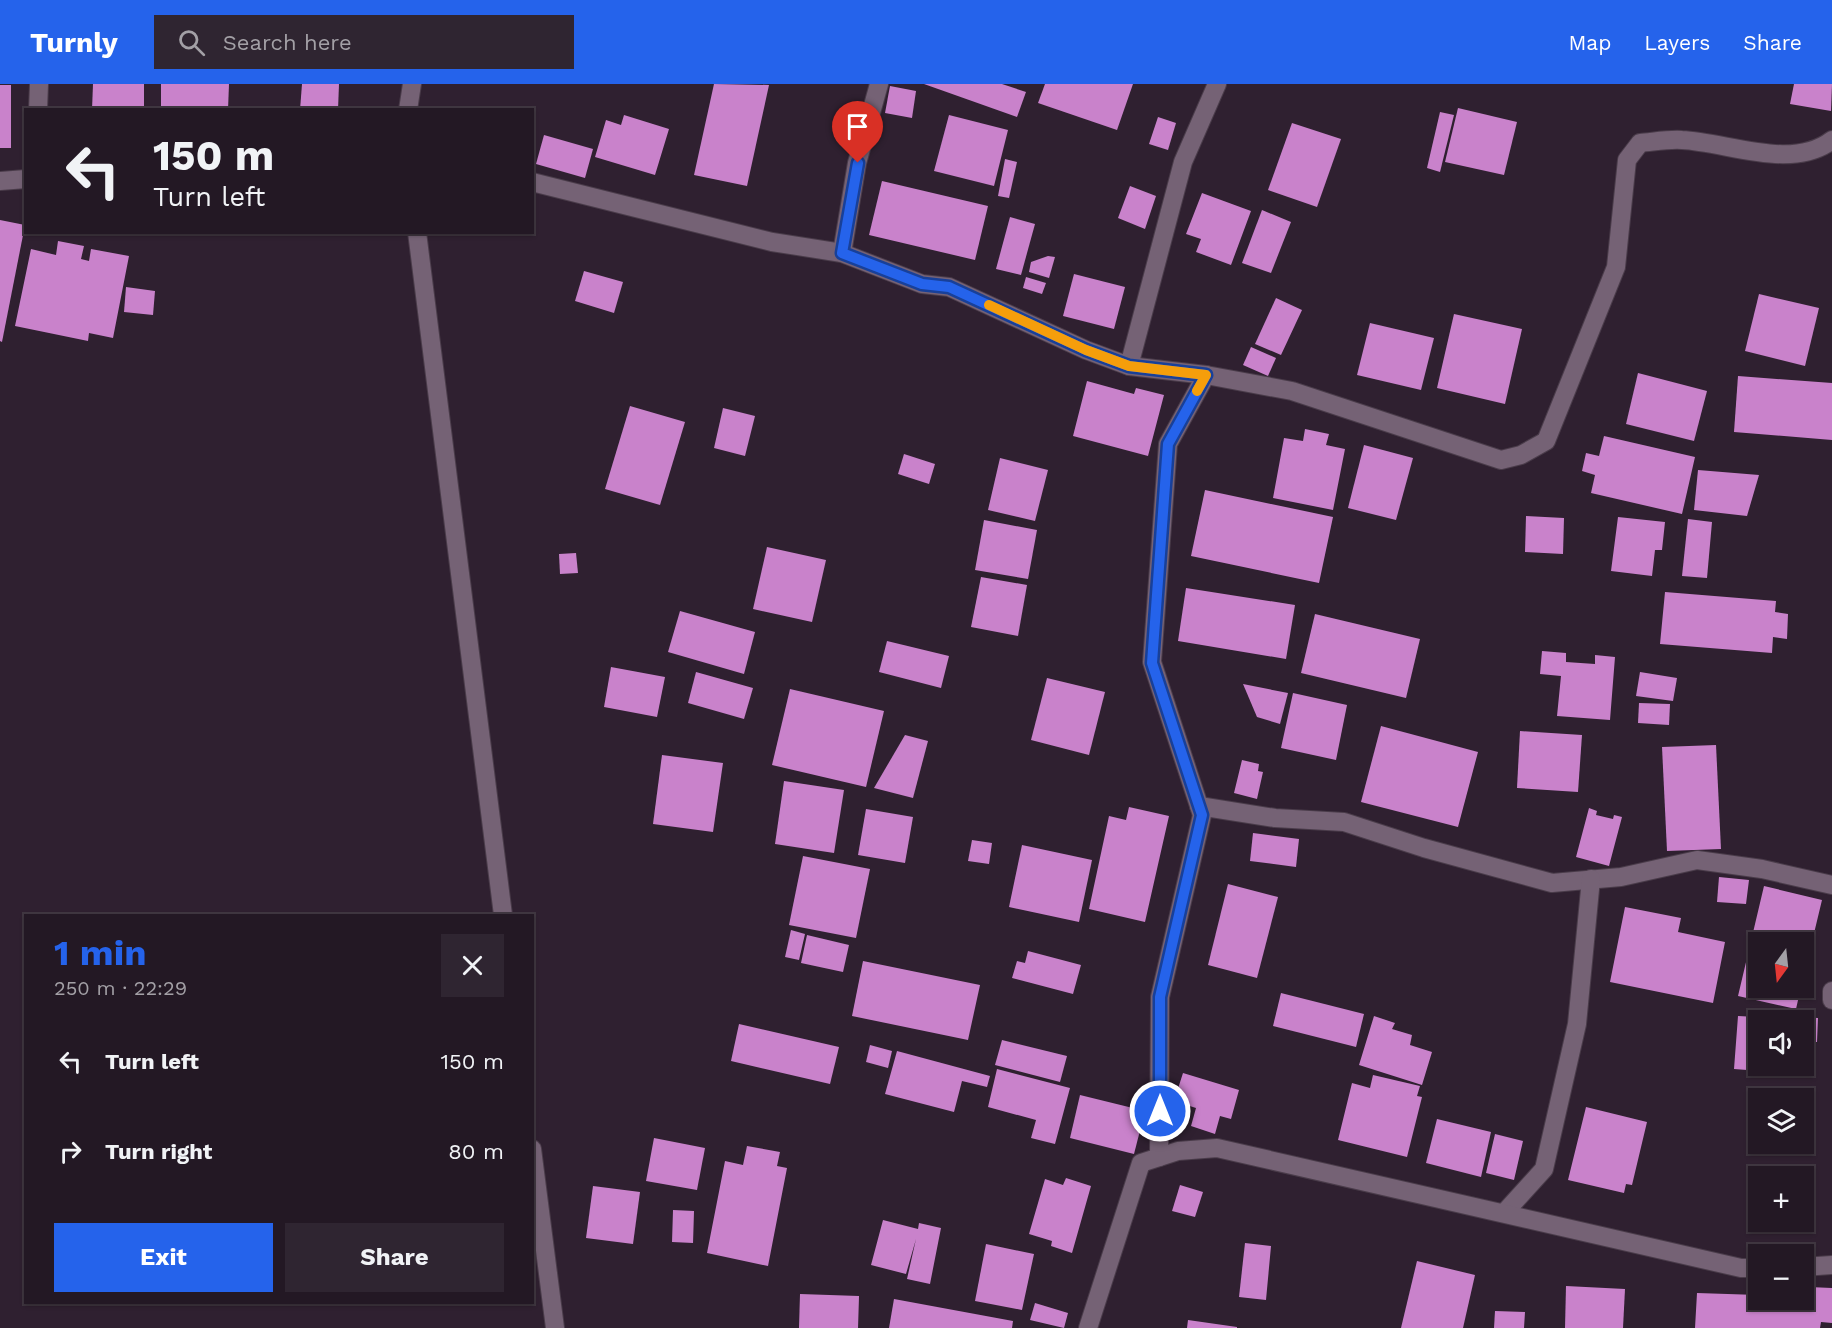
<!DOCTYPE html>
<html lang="en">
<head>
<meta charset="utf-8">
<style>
	:root { --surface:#231824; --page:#2f2531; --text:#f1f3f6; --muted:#a3a0a6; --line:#403741; --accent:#2563eb }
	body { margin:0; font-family:"Work Sans",sans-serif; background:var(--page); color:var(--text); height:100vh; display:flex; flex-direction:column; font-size:22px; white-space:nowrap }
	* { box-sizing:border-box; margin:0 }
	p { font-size:20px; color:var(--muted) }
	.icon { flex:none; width:33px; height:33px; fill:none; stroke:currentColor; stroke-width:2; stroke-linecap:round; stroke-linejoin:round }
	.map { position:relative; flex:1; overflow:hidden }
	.side { position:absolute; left:24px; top:830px; width:510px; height:390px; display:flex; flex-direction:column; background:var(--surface); border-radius:0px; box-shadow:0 2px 4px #0004,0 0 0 2px var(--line) }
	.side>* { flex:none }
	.hud { position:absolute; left:24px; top:24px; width:510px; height:126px; border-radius:0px; box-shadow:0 2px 4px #0004,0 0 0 2px var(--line); background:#231824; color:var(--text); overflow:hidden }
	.needle { width:39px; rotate:195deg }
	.fabs { position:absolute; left:1748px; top:848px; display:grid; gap:12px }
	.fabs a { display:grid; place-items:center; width:66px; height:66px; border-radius:0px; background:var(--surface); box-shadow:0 2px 4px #0004,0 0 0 2px var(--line); font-size:30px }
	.pin { position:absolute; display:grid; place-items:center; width:51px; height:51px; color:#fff; margin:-62px -26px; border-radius:50% 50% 50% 0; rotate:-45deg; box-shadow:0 0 6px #0007 }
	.pin .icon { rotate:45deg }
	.me { position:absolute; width:66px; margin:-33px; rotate:0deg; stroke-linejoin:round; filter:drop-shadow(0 0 4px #0008) }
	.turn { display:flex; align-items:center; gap:21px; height:126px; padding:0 30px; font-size:27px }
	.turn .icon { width:78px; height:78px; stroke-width:2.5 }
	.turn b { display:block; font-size:42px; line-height:51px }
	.round { display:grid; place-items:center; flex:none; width:63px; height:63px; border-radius:0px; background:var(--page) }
	.summary { display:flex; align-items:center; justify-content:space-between; height:102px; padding:0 30px }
	h1 { font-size:36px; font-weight:700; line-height:45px; color:var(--accent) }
	.action { display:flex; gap:12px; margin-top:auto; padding:12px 30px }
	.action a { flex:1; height:69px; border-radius:0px; background:var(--accent); color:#fff; font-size:24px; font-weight:700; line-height:69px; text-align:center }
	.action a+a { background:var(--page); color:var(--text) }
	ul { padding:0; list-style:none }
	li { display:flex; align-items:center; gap:18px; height:90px; padding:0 30px }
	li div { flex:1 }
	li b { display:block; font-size:22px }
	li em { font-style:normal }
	header { display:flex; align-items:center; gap:36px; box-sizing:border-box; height:84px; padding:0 30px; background:var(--accent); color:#fff }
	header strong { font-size:28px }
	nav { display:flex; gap:33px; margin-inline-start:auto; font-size:21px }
	.search { width:420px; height:54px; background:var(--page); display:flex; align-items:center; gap:15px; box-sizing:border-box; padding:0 21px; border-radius:0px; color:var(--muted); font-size:22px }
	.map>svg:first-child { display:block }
	.building { fill:#c982cb }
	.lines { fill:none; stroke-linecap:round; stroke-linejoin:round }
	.street-casing { stroke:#4a3c4a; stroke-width:20 }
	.street { stroke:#756275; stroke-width:18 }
	.route-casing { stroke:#184099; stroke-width:15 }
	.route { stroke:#2563eb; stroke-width:10 }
	.slow { stroke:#f59e0b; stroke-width:10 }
</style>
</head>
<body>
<header>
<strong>Turnly</strong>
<div class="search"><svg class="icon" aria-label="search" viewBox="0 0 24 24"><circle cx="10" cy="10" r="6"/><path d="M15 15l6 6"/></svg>Search here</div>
<nav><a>Map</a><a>Layers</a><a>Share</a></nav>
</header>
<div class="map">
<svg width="1832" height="1244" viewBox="0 0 1832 1244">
	<rect width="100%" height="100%" fill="#2f2030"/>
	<g class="building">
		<path d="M93,0H144V26H92Z"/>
		<path d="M161,0H229L228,26H161Z"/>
		<path d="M302,0H339L338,26H300Z"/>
		<path d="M714,0L769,1L747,102L694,91Z"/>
		<path d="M924,0H1002L1026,8L1017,33Z"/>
		<path d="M1045,0H1133L1117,46L1038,19Z"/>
		<path d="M1794,0H1832L1831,27L1790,20Z"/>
		<rect x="0" y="1" width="11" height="63"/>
		<path d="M890,2L916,7L912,34L885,29Z"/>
		<path d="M1458,24L1517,38L1504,91L1445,78Z"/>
		<path d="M1440,28L1454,31L1440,88L1427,84Z"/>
		<path d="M624,31L669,45L655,91L595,73L606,36L621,41Z"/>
		<path d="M949,31L1008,46L994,102L934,87Z"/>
		<path d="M1158,33L1176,39L1168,66L1149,60Z"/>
		<path d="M1292,39L1341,55L1317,123L1268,106Z"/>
		<path d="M544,51L593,65L585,94L536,80Z"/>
		<path d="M1005,75L1017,78L1009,114L998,112Z"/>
		<path d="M882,97L988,122L975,176L869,151Z"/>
		<path d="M1130,102L1156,112L1145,145L1118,134Z"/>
		<path d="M1202,109L1251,127L1231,181L1196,168L1201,155L1186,150Z"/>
		<path d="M1262,126L1291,138L1271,189L1242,179Z"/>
		<path d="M1010,133L1035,140L1021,191L996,185Z"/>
		<path d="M0,136L25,141L2,258L0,257Z"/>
		<path d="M58,157L84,162L81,175L89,177L91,165L129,172L113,254L89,249L88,257L15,242L31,165L56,171Z"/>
		<path d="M1048,172L1055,173L1049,194L1029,188L1031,178Z"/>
		<path d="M584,187L623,198L614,229L575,217Z"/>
		<path d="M1074,190L1125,203L1114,245L1063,232Z"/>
		<path d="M1026,193L1046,199L1042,210L1023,204Z"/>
		<path d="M126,203L155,207L153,231L124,228Z"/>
		<path d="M1759,210L1819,224L1805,282L1745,267Z"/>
		<path d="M1276,214L1302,226L1281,271L1255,260Z"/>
		<path d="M1454,230L1522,245L1505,320L1437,304Z"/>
		<path d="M1370,239L1434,254L1421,306L1357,291Z"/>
		<path d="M1251,263L1276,274L1268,292L1243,281Z"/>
		<path d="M1638,289L1707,307L1694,357L1626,340Z"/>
		<path d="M1738,292L1832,299V356L1734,348Z"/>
		<path d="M1087,297L1134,310L1136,304L1164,311L1148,372L1073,352Z"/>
		<path d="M630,322L685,338L660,421L605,405Z"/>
		<path d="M723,324L755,332L745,372L714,364Z"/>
		<path d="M1305,345L1329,350L1326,361L1345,365L1333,426L1273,414L1284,354L1303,357Z"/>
		<path d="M1604,352L1695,373L1682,430L1591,409L1595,391L1582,387L1586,369L1599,372Z"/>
		<path d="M1364,361L1413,374L1396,436L1348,424Z"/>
		<path d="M904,370L935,380L929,400L898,390Z"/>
		<path d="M1000,374L1048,386L1035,437L988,426Z"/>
		<path d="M1698,386L1759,391L1747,432L1694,426Z"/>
		<path d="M1205,406L1333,433L1319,499L1191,472Z"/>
		<path d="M1526,432L1564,434L1563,470L1525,468Z"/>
		<path d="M1618,433L1665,438L1662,466H1655L1652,492L1611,487Z"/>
		<path d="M1688,435L1712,438L1707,494L1682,492Z"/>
		<path d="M984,436L1037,446L1028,495L975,486Z"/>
		<path d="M767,463L826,476L812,538L753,525Z"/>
		<path d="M576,469L578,489L560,490L559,470Z"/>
		<path d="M981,493L1027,501L1018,552L971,543Z"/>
		<path d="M1186,504L1295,521L1286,575L1178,557Z"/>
		<path d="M1665,508L1776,517L1775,528L1788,530L1787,555L1773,553L1772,569L1660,560Z"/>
		<path d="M680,527L755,548L744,590L668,568Z"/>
		<path d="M1315,530L1420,555L1406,614L1301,589Z"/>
		<path d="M887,557L949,572L941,604L879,588Z"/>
		<path d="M1542,567L1566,569V578L1595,580V571L1615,573L1610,636L1557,632L1561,592L1540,590Z"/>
		<path d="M611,583L665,593L657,633L604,623Z"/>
		<path d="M696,588L753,604L744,635L688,619Z"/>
		<path d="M1640,588L1677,594L1673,617L1636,612Z"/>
		<path d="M1047,594L1105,608L1089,671L1031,656Z"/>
		<path d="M1243,600L1288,609L1280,640L1257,633Z"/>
		<path d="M790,605L884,627L866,703L772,681Z"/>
		<path d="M1293,609L1347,621L1336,676L1281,664Z"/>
		<path d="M1639,619L1670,620L1669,641L1638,639Z"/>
		<path d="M1381,642L1478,668L1458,743L1361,718Z"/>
		<path d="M1520,647L1582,651L1578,708L1517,704Z"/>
		<path d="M905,651L928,657L913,714L874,704Z"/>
		<path d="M1716,661L1721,765L1667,767L1662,663Z"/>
		<path d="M662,671L723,679L713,748L653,740Z"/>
		<path d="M1242,676L1259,680L1258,687L1263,688L1257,715L1234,709Z"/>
		<path d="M784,697L844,706L834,769L775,760Z"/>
		<path d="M1129,723L1169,732L1145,838L1089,825L1109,732L1126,736Z"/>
		<path d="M1589,724L1597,727L1596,731L1613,735L1614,731L1622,733L1609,782L1576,773Z"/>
		<path d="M866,725L913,733L905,779L858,771Z"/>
		<path d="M1253,749L1299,755L1296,783L1250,777Z"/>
		<path d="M972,756L992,759L989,780L968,777Z"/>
		<path d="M1022,761L1092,776L1079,838L1009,823Z"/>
		<path d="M803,772L870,785L856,854L789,841Z"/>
		<path d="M1719,793L1749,796L1746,820L1717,818Z"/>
		<path d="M1228,800L1278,813L1257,894L1208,881Z"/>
		<path d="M1764,802L1822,816L1804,891L1803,858H1758V903H1801L1796,925L1738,912Z"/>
		<path d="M1625,823L1681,834L1678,848L1725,858L1713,919L1610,898Z"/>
		<path d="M791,846L805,850L799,876L785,873Z"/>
		<path d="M807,851L849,861L843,888L801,879Z"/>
		<path d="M1028,867L1081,881L1073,910L1012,894L1017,877L1025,879Z"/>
		<path d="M863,877L980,901L968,956L852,932Z"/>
		<path d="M1281,909L1364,930L1356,963L1273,942Z"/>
		<path d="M1374,932L1395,939L1392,945L1412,951L1410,961L1432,968L1422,1001L1359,981Z"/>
		<path d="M1738,932L1776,934L1758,936V981H1788L1787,989L1734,985Z"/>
		<path d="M1799,933L1818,934L1817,958H1803V936H1799Z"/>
		<path d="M739,940L839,963L830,1000L731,977Z"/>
		<path d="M1002,956L1067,972L1060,998L995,981Z"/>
		<path d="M870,961L892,967L888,984L866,978Z"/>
		<path d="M897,967L990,992L987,1003L962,997L954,1028L885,1010Z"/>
		<path d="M997,985L1070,1004L1055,1060L1031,1054L1036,1036L988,1023Z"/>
		<path d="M1183,989L1239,1006L1231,1035L1220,1032L1215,1050L1191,1042L1196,1024L1174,1017Z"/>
		<path d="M1373,991L1420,1002L1417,1012L1422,1013L1407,1073L1338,1056L1352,999L1370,1004Z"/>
		<path d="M1080,1011L1145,1027L1134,1070L1070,1054Z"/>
		<path d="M1586,1023L1647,1038L1632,1101L1626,1100L1624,1109L1568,1096Z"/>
		<path d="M1437,1035L1491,1048L1481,1093L1426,1079Z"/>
		<path d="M1495,1050L1523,1057L1514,1096L1486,1089Z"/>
		<path d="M654,1054L705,1064L697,1106L646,1097Z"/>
		<path d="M747,1062L780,1068L777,1082L787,1084L768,1182L707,1169L725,1077L743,1081Z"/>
		<path d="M1066,1094L1091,1102L1072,1169L1051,1162L1052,1157L1029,1150L1045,1095L1063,1101Z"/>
		<path d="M1180,1101L1203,1108L1195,1133L1172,1127Z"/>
		<path d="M593,1102L640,1108L633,1160L586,1154Z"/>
		<path d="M673,1126L694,1127L693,1159L672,1158Z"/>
		<path d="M883,1136L918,1145L919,1139L941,1144L930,1200L907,1195L916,1155L906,1190L871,1181Z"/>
		<path d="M1245,1159L1271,1162L1266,1216L1239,1213Z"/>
		<path d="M986,1160L1034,1170L1022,1226L975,1217Z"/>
		<path d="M1417,1177L1475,1191L1463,1244H1401Z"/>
		<path d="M1566,1202L1625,1205L1623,1244H1565Z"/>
		<path d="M1809,1203L1832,1204V1239L1821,1238L1820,1244H1695L1697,1209L1758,1211V1215H1803L1809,1213Z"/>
		<path d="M800,1210L859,1212L858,1244H799Z"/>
		<path d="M894,1215L1013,1237L1012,1244H889Z"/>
		<path d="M1035,1219L1068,1229L1064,1244L1030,1236Z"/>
		<path d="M1495,1227L1525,1228L1524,1244H1494Z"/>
		<path d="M1188,1236L1237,1243V1244H1187Z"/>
	</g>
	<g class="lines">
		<g class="street-casing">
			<g id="street">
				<path d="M38,26L39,0"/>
				<path d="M408,26L412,0"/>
				<path d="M0,97L26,95"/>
				<path d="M532,98L772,158L842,169L922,200L949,203L1086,266L1129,282L1206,291L1292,307L1501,376L1521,371L1546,357L1616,183L1627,76L1640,59C1653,58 1668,55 1682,56C1727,58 1792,87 1832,56"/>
				<path d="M417,148L503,831"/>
				<path d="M842,169L857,79L879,0"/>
				<path d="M1129,282L1183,78L1217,0"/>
				<path d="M1199,722L1275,734L1344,738L1424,764L1552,799L1621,793L1697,776L1762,785L1832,801"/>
				<path d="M1832,907V916"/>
				<path d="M532,1065L555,1244"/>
				<path d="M1159,1073L1160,913L1202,731L1152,578L1168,360L1206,291"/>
				<path d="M1505,1128L1544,1085L1577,940L1591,795"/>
				<path d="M1803,1183L1832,1181"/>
				<path d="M1088,1244L1141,1079L1178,1067L1217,1064L1741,1184H1758"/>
			</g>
		</g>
		<use href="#street" class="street"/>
	</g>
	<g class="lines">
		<g class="route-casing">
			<path id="route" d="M858,79L842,169L922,200L949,203L1086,266L1129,282L1206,291L1168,360L1152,579L1202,731L1160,913V1027"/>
		</g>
		<use href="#route" class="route"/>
		<path class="slow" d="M989,221L1086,266L1129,282L1206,291L1197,307"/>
	</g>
</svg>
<div class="fabs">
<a><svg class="needle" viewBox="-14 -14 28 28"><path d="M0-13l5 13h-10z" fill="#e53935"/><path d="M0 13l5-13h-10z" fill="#a3a0a6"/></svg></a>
<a><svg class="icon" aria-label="sound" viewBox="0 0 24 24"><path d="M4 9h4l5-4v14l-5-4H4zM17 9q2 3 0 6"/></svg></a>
<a><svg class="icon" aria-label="layers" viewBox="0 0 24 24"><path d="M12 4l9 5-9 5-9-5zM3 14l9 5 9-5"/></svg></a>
<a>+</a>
<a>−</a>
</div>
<div class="pin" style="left:858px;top:79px;background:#d93025"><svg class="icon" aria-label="arrive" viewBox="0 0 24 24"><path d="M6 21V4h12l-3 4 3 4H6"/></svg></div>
<svg class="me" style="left:1160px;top:1027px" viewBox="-20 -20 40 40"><circle r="17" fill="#2563eb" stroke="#fff" stroke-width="3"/><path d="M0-11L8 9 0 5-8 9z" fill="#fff"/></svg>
<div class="hud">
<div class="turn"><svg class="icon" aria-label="left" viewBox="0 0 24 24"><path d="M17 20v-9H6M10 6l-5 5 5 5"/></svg><div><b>150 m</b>Turn left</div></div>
</div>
<section class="side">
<div class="summary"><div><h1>1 min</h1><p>250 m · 22:29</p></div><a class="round"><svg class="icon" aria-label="close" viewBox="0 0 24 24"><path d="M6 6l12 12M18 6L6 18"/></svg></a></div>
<ul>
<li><svg class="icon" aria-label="left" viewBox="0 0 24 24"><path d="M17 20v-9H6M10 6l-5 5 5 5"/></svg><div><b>Turn left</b></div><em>150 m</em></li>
<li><svg class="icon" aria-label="right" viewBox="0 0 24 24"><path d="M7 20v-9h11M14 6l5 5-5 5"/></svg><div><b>Turn right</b></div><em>80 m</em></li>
</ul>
<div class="action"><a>Exit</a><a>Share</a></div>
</section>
</div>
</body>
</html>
